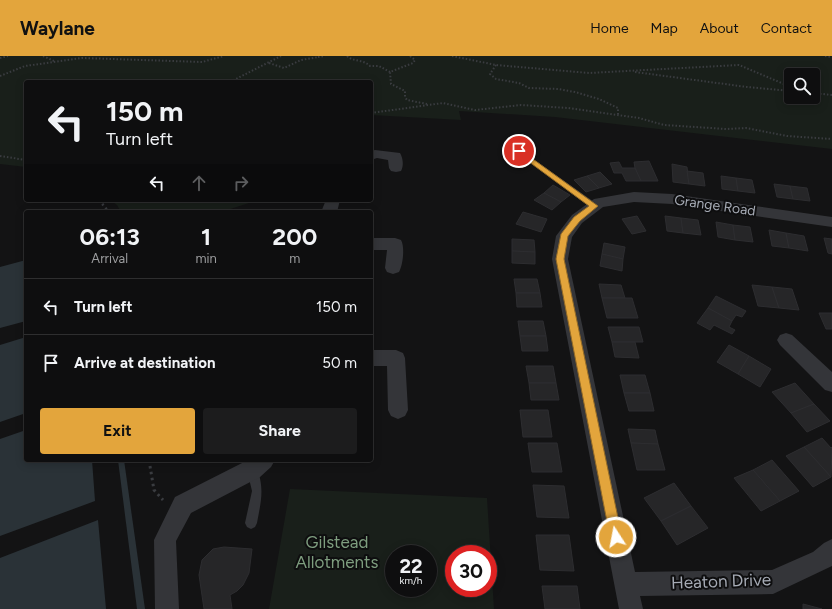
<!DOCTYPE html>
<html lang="en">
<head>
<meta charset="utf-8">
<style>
	:root { --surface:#0e0e0f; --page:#1c1c1d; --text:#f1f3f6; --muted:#9b9c9e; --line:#2e2e2f; --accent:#e3a53c }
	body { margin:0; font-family:Figtree,sans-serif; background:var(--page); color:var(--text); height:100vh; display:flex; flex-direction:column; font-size:15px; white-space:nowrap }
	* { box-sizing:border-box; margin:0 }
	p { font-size:13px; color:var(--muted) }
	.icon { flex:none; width:22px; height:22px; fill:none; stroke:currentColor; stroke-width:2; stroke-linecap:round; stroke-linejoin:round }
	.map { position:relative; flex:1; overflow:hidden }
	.details { position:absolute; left:24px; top:154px; width:349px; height:252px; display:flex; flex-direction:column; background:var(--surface); border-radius:4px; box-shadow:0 2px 10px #0003,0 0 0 1px var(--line) }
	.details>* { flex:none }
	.hud { position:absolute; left:24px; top:24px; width:349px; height:122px; border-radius:4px; box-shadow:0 2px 10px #0003,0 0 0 1px var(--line); background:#0e0e0f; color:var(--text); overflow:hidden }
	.fabs { position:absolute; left:784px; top:12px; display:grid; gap:8px }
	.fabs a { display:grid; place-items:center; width:36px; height:36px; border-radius:4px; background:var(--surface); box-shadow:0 2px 10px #0003,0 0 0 1px var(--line); font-size:20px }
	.speed { position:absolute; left:385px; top:489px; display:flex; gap:8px; font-size:20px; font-weight:700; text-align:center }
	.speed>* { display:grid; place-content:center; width:52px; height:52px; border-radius:50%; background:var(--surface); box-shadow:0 2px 10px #0003,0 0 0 1px var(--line); line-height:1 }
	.speed small { font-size:10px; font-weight:400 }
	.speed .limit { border:6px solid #d22; background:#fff; color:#111 }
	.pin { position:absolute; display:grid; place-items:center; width:34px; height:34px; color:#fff; margin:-17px; border:2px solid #fff; border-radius:50%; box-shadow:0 1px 4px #0007 }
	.me { position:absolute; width:44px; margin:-22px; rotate:349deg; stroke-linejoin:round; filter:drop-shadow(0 0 3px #0008) }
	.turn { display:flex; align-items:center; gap:14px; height:84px; padding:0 16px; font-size:18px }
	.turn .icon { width:52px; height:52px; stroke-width:2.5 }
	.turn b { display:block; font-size:28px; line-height:34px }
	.lanes { display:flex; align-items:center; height:38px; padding:0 16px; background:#0003; justify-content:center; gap:20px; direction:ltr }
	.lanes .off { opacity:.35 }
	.eta { display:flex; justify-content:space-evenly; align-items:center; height:68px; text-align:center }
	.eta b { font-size:24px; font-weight:700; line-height:28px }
	.action { display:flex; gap:8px; margin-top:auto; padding:8px 16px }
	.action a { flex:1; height:46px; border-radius:4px; background:var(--accent); color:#111; font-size:16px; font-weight:700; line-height:46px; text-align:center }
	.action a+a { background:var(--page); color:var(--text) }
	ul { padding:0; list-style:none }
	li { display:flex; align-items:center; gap:12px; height:56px; padding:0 16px; border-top:1px solid var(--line) }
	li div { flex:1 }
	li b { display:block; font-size:15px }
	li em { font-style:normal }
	header { display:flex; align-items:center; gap:24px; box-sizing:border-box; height:56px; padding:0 20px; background:var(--accent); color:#111 }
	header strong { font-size:19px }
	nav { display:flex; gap:22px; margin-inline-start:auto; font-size:14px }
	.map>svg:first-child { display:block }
	.green { fill:#191f1a; fill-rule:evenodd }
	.water { fill:#2a3237 }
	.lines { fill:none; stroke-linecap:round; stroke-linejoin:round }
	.stream { fill:#2a3237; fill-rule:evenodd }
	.building { fill:#262628; stroke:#2d2d30 }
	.path-far2 { stroke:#3a3c40; stroke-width:2; stroke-dasharray:1.5 2; stroke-linecap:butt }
	.path-far1 { stroke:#3a3c40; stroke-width:2.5; stroke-dasharray:2 3; stroke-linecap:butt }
	.path { stroke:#3a3c40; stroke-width:3; stroke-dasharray:2.5 3.5; stroke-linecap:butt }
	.service { fill:#343539; fill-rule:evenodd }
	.minor { fill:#343539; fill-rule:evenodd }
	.route { fill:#e3a53c; stroke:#946b27 }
	.labels { text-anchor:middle; stroke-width:4; stroke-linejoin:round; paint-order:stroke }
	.street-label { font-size:14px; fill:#a5aab4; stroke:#0e0e0f }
	.near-park-label { font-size:17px; fill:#7e9d7f; stroke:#0e0e0f }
	.near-street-label { font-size:17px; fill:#a5aab4; stroke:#0e0e0f }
</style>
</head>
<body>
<header>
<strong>Waylane</strong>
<nav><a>Home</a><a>Map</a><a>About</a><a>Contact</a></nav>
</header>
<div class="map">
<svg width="832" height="553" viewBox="0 0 832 553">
	<rect width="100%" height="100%" fill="#131314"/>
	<g class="green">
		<path d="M0,0H832V93L555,61L459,55L461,64L371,59V26H26V111L0,108ZM791,19H813V41H791Z"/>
		<path d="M110,144H258L221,156H121L117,149Z"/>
		<path d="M290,433L487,442L494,553H269ZM394,498H428V532H394ZM454,498H488V532H454Z"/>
	</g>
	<g class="water">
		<path d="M26,204V265L0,272V211Z"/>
		<path d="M26,281V357L0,366V289Z"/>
		<path d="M26,374V404H92L95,445L0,480V383Z"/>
		<path d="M98,464L106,553H0V502Z"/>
	</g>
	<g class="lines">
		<path class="stream" d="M118,404H124L145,553H137Z"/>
	</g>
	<g class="building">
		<path d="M649,105L658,125H641L635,112L634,106Z"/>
		<path d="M619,106L622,112H635L641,125H626L622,117H614L610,107Z"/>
		<path d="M672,108L687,111L689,128L673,126Z"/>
		<path d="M687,115L703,117L705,130L689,128Z"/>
		<path d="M600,116L612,128L599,132L587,120Z"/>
		<path d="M587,120L599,132L586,136L574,124Z"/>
		<path d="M721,120L736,122L738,135L722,133Z"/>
		<path d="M736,122L752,124L755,137L738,135Z"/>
		<path d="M774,128L790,130L793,143L777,141Z"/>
		<path d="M553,129L570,139L561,146L544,137Z"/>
		<path d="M790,130L807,132L810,145L793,143Z"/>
		<path d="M544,137L561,146L552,154L534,144Z"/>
		<path d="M523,156L547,163L541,176L516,168Z"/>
		<path d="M637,160L646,175L632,178L622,163Z"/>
		<path d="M665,160L681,162L683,177L667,175Z"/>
		<path d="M681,162L698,164L701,179L683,177Z"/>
		<path d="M716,166L733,169L735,184L718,181Z"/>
		<path d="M733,169L750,171L753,186L735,184Z"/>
		<path d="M769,174L786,177L789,192L772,190Z"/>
		<path d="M786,177L804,180L808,195L789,192Z"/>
		<path d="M824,182L832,183V198L828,197Z"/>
		<path d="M512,183L534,184L535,196L512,195Z"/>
		<path d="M604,187L625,191L623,203L602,198Z"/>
		<path d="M512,195L535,196V208L512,207Z"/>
		<path d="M602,198L623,203L622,215L600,210Z"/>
		<path d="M514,223H537L540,237H516Z"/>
		<path d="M599,228L621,229L625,242H602Z"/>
		<path d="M752,229L772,231L779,252L758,250Z"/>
		<path d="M772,231L792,233L799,254L779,252Z"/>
		<path d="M516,237H540L542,251H517Z"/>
		<path d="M716,240L746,255L742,261L736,259L732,265L708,252Z"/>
		<path d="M602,242H632L638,262H607Z"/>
		<path d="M708,252L732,265L729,271L735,274L732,278L714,269L710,274L697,267Z"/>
		<path d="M819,257H832V273H826Z"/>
		<path d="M518,265H543L546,280H520Z"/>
		<path d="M608,271H639L643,286H612Z"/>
		<path d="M520,280H546L548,295H522Z"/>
		<path d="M612,286H635L639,302L615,301Z"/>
		<path d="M729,289L749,300L738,318L717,306Z"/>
		<path d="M749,300L771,313L760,331L738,318Z"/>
		<path d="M526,310H553L556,327H529Z"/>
		<path d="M620,319H645L650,337H624Z"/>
		<path d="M529,327H556L559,344H531Z"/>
		<path d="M795,327L814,348L791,357L772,336Z"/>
		<path d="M624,337H650L654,355H629Z"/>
		<path d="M814,348L830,365L807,376L791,357Z"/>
		<path d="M520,354H548L552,381H523Z"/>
		<path d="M628,373L655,374L658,388L631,387Z"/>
		<path d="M822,382L831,392L832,391L831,421L804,391Z"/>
		<path d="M528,387H557L562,416H532Z"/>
		<path d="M631,387L658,388L665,414H637Z"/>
		<path d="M804,391L831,421L813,431L786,400Z"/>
		<path d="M772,404L799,435L780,445L753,414Z"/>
		<path d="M753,414L780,445L761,455L734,422Z"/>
		<path d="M674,427L691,450L661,465L644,442Z"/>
		<path d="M533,429L564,430L569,462L537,461Z"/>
		<path d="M691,450L708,472L677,489L661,465Z"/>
		<path d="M536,479H569L574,515L540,514Z"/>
		<path d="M224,491L252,493L249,517L243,529L237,535L230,539L232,553H204L199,519L202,504L213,493Z"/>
		<path d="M542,530H577L580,553H545Z"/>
		<path d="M803,548L822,553H803Z"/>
	</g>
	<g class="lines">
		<g class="path-far2">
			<path d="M43,0L54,5"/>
			<path d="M347,0C353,6 363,3 370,10H379L390,16"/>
			<path d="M410,0L415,4L413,7L390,16L391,28L405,35V41L407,44L427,48"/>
			<path d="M452,0L496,9L589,17L739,9L791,31"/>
			<path d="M825,0L832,1"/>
			<path d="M318,1L325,0"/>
			<path d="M0,2L8,0"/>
			<path d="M269,7L284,12L301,4L319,1"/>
			<path d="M496,9L490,18L496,23L519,27L529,32L558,33L575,36L599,43L618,52V59"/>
			<path d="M635,16L747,31L791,35"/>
			<path d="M0,20L25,10L82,2L202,6L224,0"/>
			<path d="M230,26L281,0"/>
			<path d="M813,37L832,39"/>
			<path d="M371,57L443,47L475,54L521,49L568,52L639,62L664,69L726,73L746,72L787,80L832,83"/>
			<path d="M0,100L26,104"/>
		</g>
		<path class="path-far1" d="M99,144L109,156"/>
		<path class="path" d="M149,404L154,434L163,444"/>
		<g class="service">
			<path d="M519,93L597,148V152H591L517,96L516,95Z"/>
			<path d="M252,409L256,410C265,432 261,445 257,467L255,471L251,473L247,471L245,467L252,435L247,414L248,410Z"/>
		</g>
		<g class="minor">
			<path d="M375,94L400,97C403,102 404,110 401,115L396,116L391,115L389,112L388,104L377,102L371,104V95Z"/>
			<path d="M634,136L672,138L832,161V171L672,148L634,146L603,151L582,167L572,181L568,203L635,516L772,514L813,496L824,487L832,483V510L773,538L640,540L643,553H619L552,203L556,180L572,159L594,143Z"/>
			<path d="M326,144H340L337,156H321Z"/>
			<path d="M371,182H395L401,184C405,191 403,209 399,216L393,218L387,216L385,212L387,194H371Z"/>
			<path d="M786,277L792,279L832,316V336L825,334L780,289L777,284L780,279Z"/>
			<path d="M371,294H396L403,297L405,302L408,354L405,360L398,363L391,360L388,354L387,310H371Z"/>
			<path d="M248,404H275L271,411L260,421L191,457L176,485L179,553H155L154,484L175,441Z"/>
		</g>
	</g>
	<path class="route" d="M519,93L598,150L580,165L568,180L564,203L622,481L620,485L616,487L612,485L610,481L556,203L561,178L574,161L589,150L517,97V94Z"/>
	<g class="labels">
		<g class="street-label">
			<text transform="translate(715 149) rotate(8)" y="5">Grange Road</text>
		</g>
		<g class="near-park-label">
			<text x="337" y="492">Gilstead<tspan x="337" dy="20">Allotments</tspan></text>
		</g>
		<g class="near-street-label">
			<text transform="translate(721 525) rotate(-2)" y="6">Heaton Drive</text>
		</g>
	</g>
</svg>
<div class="fabs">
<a><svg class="icon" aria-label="search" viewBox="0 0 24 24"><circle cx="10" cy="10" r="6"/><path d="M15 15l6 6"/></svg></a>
</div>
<div class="speed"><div>22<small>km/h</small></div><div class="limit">30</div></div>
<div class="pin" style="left:519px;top:95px;background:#d93025"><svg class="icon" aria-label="arrive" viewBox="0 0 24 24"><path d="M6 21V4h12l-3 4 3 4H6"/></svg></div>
<svg class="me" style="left:616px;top:481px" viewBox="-20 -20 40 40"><circle r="17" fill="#e3a53c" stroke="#fff" stroke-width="3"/><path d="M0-11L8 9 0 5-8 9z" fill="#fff"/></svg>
<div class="hud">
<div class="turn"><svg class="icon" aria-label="left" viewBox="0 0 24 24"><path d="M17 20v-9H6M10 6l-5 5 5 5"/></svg><div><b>150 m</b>Turn left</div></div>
<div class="lanes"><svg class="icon" aria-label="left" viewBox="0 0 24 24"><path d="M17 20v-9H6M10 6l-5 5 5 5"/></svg><svg class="icon off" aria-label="ahead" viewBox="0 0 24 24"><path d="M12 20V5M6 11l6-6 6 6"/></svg><svg class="icon off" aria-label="right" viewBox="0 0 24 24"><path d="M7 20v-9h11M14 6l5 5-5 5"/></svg></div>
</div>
<section class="details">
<div class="eta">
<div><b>06:13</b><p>Arrival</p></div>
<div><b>1</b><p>min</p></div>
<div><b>200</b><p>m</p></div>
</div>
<ul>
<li><svg class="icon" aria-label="left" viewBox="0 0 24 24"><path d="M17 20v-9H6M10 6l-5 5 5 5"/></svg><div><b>Turn left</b></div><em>150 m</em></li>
<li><svg class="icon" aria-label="arrive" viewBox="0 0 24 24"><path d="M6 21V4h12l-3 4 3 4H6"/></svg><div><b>Arrive at destination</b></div><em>50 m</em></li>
</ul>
<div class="action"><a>Exit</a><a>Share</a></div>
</section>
</div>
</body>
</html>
